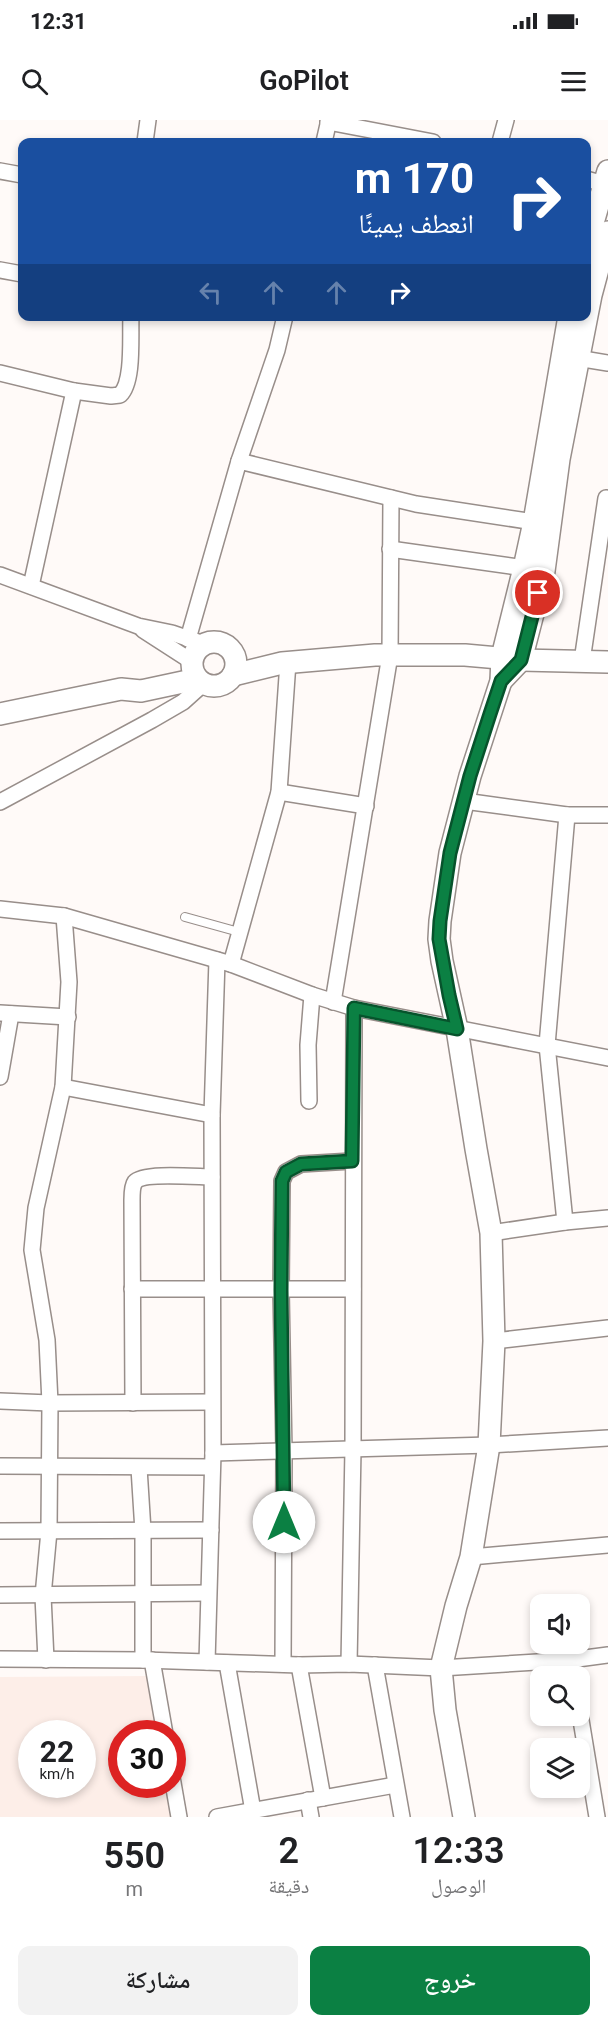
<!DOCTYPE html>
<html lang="ar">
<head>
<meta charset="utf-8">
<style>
	:root { --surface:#fff; --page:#f2f2f2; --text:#202124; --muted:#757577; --accent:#0b8043 }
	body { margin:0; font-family:Roboto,"Noto Naskh Arabic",sans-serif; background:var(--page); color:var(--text); direction:rtl; height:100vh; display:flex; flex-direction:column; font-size:22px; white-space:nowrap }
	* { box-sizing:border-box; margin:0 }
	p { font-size:20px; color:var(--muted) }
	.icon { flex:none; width:33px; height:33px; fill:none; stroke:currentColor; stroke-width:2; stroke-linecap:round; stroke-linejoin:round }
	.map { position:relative; height:1697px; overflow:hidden; direction:ltr }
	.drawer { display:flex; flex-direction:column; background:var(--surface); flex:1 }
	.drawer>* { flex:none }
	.top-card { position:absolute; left:18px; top:18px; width:573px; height:183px; border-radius:12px; box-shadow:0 3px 9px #0003; direction:rtl; background:#1a4fa0; color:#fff; overflow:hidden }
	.tools { position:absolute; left:530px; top:1474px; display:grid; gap:12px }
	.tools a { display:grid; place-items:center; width:60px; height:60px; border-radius:12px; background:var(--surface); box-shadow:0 3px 9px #0003; font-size:30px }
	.speed { position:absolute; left:18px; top:1600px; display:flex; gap:12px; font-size:30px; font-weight:700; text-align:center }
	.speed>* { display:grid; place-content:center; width:78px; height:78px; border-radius:50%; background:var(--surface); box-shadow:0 3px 9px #0003; line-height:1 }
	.speed small { font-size:15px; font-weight:400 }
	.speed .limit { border:9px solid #d22; background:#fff; color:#111 }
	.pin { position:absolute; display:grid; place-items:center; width:51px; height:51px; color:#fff; margin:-26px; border:3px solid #fff; border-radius:50%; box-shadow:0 2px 6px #0007 }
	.me { position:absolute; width:66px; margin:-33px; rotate:0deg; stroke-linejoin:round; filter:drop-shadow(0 0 4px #0008) }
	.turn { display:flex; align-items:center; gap:21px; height:126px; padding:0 18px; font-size:27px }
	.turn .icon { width:78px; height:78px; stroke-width:2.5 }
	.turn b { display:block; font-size:42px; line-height:51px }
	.lanes { display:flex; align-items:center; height:57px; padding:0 18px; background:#0003; justify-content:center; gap:30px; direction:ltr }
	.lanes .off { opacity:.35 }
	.eta { display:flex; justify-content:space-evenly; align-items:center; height:102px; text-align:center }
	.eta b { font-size:36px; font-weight:600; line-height:42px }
	.button { display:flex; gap:12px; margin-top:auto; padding:12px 18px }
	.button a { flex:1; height:69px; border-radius:12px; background:var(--accent); color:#fff; font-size:24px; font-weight:600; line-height:69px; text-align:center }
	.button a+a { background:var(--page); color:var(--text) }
	.status { display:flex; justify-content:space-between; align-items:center; height:42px; padding:0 30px; background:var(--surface); direction:ltr }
	.status svg { height:16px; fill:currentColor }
	header { display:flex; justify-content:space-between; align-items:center; height:78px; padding:0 18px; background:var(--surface); font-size:27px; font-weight:600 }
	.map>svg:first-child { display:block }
	.built { fill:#fdeee8; fill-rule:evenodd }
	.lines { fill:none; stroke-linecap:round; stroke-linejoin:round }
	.lane-casing { stroke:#988e8a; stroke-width:10 }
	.street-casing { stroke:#988e8a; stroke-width:18 }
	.secondary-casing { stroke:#988e8a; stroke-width:24 }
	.lane { stroke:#fff; stroke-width:8 }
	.street { stroke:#fff; stroke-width:15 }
	.secondary { stroke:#fff; stroke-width:21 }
	.route-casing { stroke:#07532c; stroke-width:15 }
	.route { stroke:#0b8043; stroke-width:10 }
</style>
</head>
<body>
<div class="status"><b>12:31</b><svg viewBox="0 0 49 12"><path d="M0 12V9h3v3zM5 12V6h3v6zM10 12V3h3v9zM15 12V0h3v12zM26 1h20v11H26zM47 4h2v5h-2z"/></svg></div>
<header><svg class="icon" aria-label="menu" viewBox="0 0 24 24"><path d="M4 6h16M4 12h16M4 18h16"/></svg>GoPilot<svg class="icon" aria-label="search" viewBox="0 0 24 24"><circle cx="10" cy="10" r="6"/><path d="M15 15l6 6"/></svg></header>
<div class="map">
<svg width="608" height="1697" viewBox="0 0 608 1697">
	<rect width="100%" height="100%" fill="#fffaf8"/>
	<path class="built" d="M148,1556L158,1614H122V1665H168L173,1697H0V1557ZM32,1614H82V1665H32Z"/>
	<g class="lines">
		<g class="lane-casing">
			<path id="lane" d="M185,797L239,812"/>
		</g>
		<g class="street-casing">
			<g id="street">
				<path d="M328,2L433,22"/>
				<path d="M145,22L148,0"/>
				<path d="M324,22L329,0"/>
				<path d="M500,22L506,0"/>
				<path d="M0,51L22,55"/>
				<path d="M586,59L608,65"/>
				<path d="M0,150L22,154"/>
				<path d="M571,237L608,243"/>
				<path d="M0,253L74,271L111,276L120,275C134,262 130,216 131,196"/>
				<path d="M239,341L277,230L285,196"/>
				<path d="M390,429L532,449"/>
				<path d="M0,455L138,506L172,513L204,524"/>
				<path d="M31,466L74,271"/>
				<path d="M143,510L191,541"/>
				<path d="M188,519L239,341L416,384L534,402"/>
				<path d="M582,541L606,378"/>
				<path d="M279,672L366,686"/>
				<path d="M464,681L567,695H608"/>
				<path d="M0,682L152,600L183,582L203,564"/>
				<path d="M0,789L64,796L231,844L312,875L354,888L608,938"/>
				<path d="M231,844L279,672L288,542"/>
				<path d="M333,882L390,535L391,378"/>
				<path d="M0,893L68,897"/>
				<path d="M0,957L11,894"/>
				<path d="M63,967L212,995"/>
				<path d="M309,981L308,925L312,875"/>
				<path d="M565,1102L547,925L567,695"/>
				<path d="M491,1113L565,1102L608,1098"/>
				<path d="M132,1169H353"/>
				<path d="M494,1221L608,1208"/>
				<path d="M0,1281L50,1283L212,1282"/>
				<path d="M133,1283L132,1080C132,1075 132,1066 135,1062C143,1052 198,1057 212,1057"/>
				<path d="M213,1333L489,1325L608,1318"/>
				<path d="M0,1346L211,1347"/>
				<path d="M139,1348L143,1411V1540"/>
				<path d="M0,1411L211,1410"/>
				<path d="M471,1437L608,1425"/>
				<path d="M0,1475L208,1473"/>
				<path d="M0,1539L143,1540L299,1545L349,1544L441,1548L570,1540L608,1535"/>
				<path d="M46,1540L43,1476L49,1411L50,1283L47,1220L32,1130L36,1088L63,967L69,862L64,796"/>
				<path d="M152,1540L165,1614"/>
				<path d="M570,1540L573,1557"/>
				<path d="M207,1542L213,1333L212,995L217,840"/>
				<path d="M227,1543L253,1691"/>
				<path d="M283,1544L284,1332L281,1170L282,1061L286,1052L301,1044L352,1041"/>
				<path d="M349,1544L353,1329L354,888"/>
				<path d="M299,1545L323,1678"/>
				<path d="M375,1545L402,1697"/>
				<path d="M579,1588L597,1697"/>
				<path d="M172,1657L179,1697"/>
				<path d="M308,1680L311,1697"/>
				<path d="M217,1697L395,1665"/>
			</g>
		</g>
		<g class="secondary-casing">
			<g id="secondary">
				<path d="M586,127L608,51"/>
				<circle cx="214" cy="544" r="22"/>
				<path d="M233,555L282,543L375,535H465L521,540L608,542"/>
				<path d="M501,561L521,540L544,451L559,339L591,175L608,112"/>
				<path d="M0,594L121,569L141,571L197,559"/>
				<path d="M464,1697L445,1590L441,1548L456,1486L471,1437L489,1325L494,1221L491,1113L476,1029L457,909L442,841L439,819L440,801L450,733L470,656L501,561L502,537L524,448L534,402L569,196"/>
			</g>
		</g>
		<use href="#lane" class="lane"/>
		<use href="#street" class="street"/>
		<use href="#secondary" class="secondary"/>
	</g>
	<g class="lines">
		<g class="route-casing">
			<path id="route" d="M284,1402L281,1170L282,1061L286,1052L301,1044L352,1041L354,888L457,909L449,875L439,819L440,801L450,733L470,656L490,594L501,561L521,540L538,473"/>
		</g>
		<use href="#route" class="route"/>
	</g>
</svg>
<div class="tools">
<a><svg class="icon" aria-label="sound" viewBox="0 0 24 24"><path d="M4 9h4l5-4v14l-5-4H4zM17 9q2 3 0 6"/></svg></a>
<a><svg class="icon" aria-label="search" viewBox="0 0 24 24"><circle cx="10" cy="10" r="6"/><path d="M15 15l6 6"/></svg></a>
<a><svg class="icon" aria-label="layers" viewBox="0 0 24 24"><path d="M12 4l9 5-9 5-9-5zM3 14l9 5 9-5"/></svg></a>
</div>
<div class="speed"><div>22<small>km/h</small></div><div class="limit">30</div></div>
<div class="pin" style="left:538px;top:473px;background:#d93025"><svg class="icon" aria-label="arrive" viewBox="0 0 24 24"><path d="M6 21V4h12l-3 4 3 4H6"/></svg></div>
<svg class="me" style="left:284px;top:1402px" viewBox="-20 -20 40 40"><circle r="19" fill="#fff"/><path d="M0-13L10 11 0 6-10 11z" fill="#0b8043"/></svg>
<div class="top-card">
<div class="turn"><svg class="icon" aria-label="right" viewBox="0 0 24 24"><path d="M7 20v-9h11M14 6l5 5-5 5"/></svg><div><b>170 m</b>انعطف يمينًا</div></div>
<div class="lanes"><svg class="icon off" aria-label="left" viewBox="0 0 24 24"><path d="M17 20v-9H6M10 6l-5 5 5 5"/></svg><svg class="icon off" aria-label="ahead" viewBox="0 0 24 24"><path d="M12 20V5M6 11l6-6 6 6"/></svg><svg class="icon off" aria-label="ahead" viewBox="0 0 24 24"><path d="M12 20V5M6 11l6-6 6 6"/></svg><svg class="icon" aria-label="right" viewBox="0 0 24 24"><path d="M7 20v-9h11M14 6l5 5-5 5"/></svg></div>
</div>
</div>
<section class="drawer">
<div class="eta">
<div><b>12:33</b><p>الوصول</p></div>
<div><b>2</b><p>دقيقة</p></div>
<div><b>550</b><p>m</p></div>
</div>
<div class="button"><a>خروج</a><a>مشاركة</a></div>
</section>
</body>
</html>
